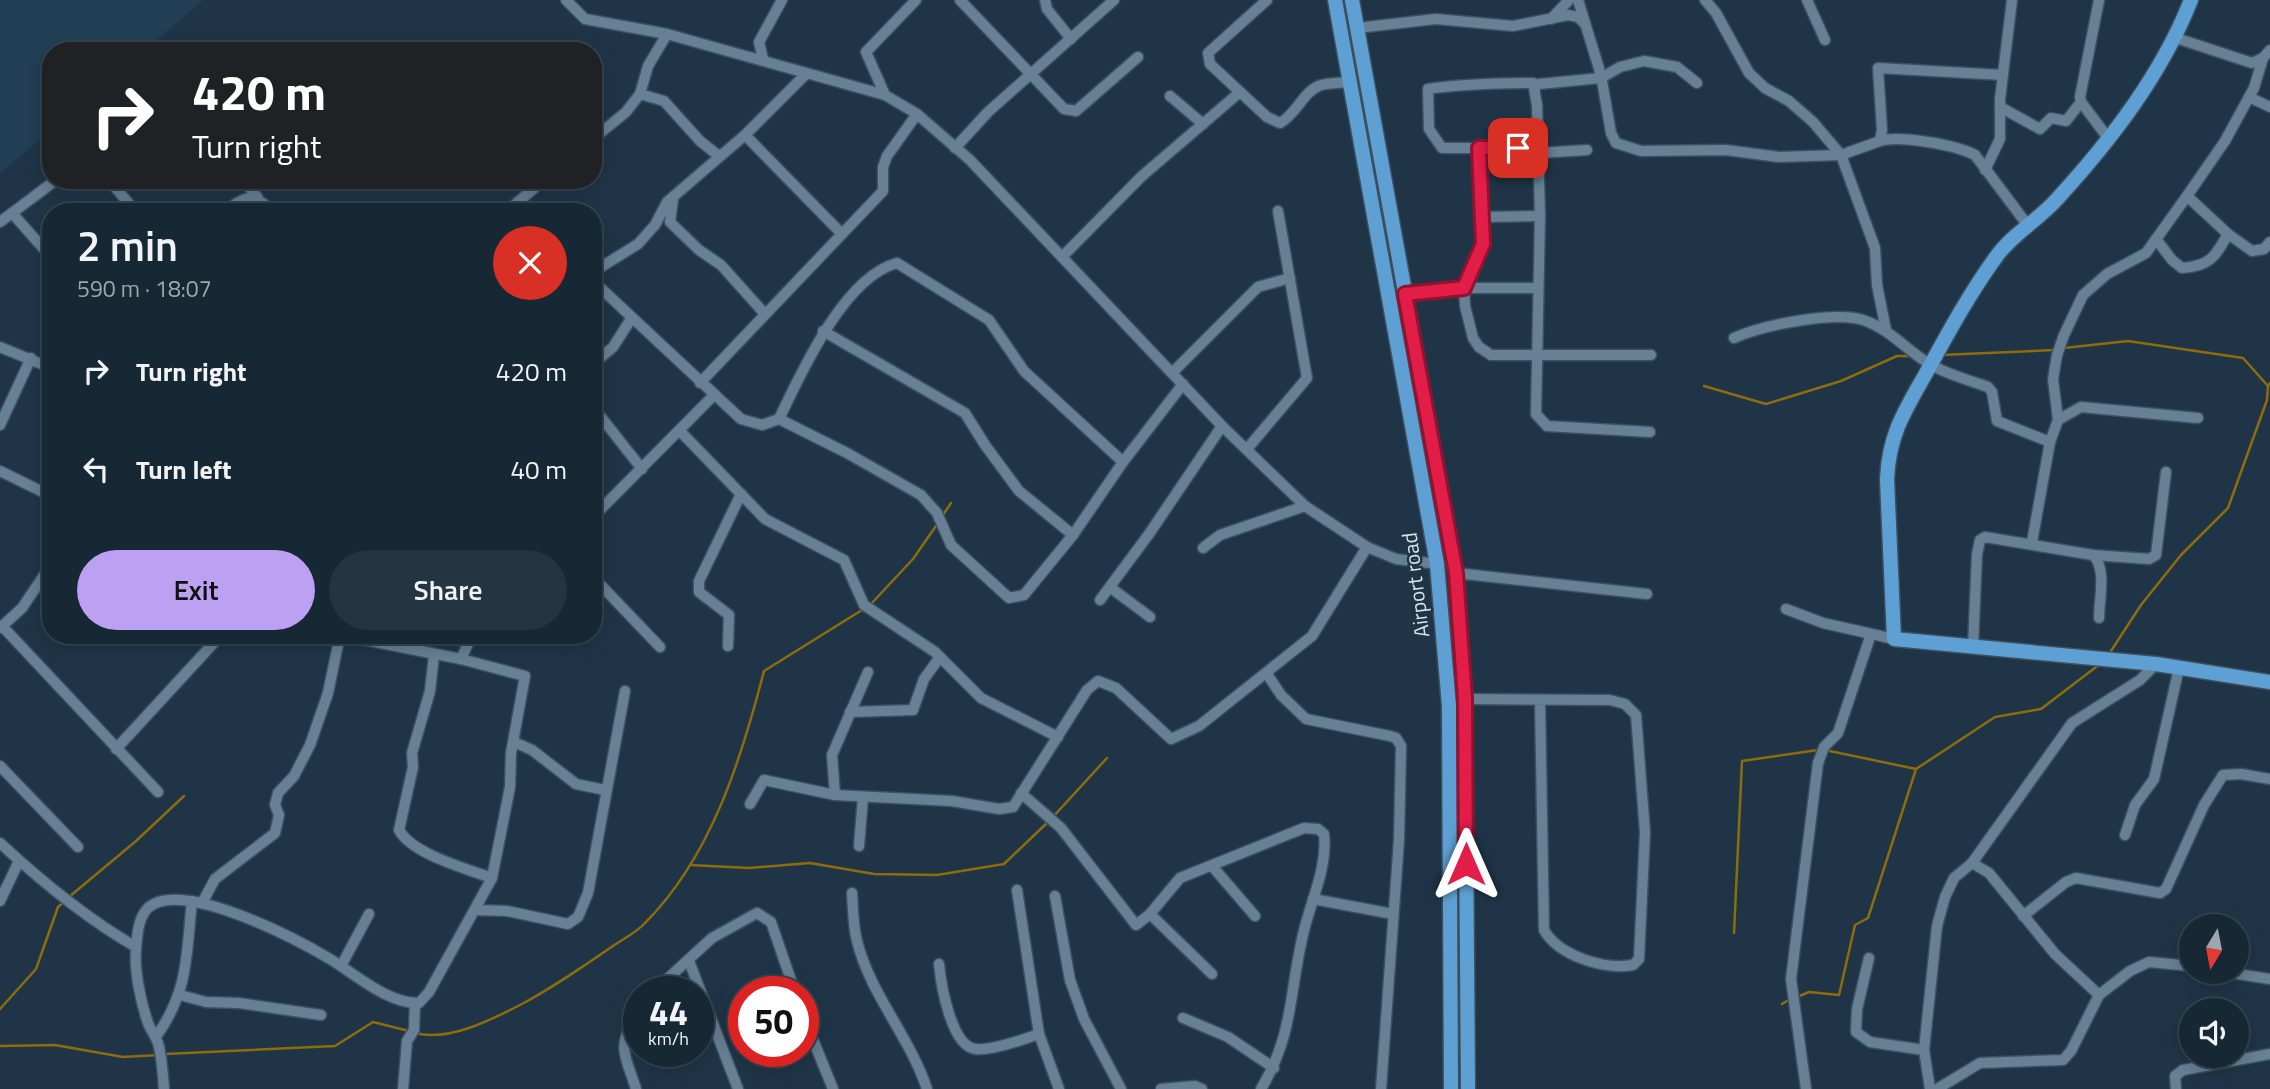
<!DOCTYPE html>
<html lang="en">
<head>
<meta charset="utf-8">
<style>
	:root { --surface:#172835; --page:#243441; --text:#f1f3f6; --muted:#9ea6ad; --line:#364450; --accent:#bca0f2 }
	body { margin:0; font-family:"Titillium Web",sans-serif; background:var(--page); color:var(--text); height:100vh; display:flex; flex-direction:column; font-size:26px; white-space:nowrap }
	* { box-sizing:border-box; margin:0 }
	p { font-size:23px; color:var(--muted) }
	.icon { flex:none; width:38px; height:38px; fill:none; stroke:currentColor; stroke-width:2; stroke-linecap:round; stroke-linejoin:round }
	.map { position:relative; flex:1; overflow:hidden }
	.panel { position:absolute; left:42px; top:203px; width:560px; height:441px; display:flex; flex-direction:column; background:var(--surface); border-radius:28px; box-shadow:0 4px 18px #0003,0 0 0 2px var(--line) }
	.panel>* { flex:none }
	.top-card { position:absolute; left:42px; top:42px; width:560px; height:147px; border-radius:28px; box-shadow:0 4px 18px #0003,0 0 0 2px var(--line); background:#202124; color:#fff; overflow:hidden }
	.needle { width:46px; rotate:190deg }
	.fabs { position:absolute; left:2179px; top:914px; display:grid; gap:14px }
	.fabs a { display:grid; place-items:center; width:70px; height:70px; border-radius:50%; background:var(--surface); box-shadow:0 4px 18px #0003,0 0 0 2px var(--line); font-size:35px }
	.speed { position:absolute; left:623px; top:976px; display:flex; gap:14px; font-size:35px; font-weight:700; text-align:center }
	.speed>* { display:grid; place-content:center; width:91px; height:91px; border-radius:50%; background:var(--surface); box-shadow:0 4px 18px #0003,0 0 0 2px var(--line); line-height:1 }
	.speed small { font-size:18px; font-weight:400 }
	.speed .limit { border:10px solid #d22; background:#fff; color:#111 }
	.pin { position:absolute; display:grid; place-items:center; width:60px; height:60px; color:#fff; margin:-30px; border-radius:14px; box-shadow:0 4px 10px #0006 }
	.me { position:absolute; width:77px; margin:-38px; rotate:0deg; stroke-linejoin:round; filter:drop-shadow(0 0 5px #0008) }
	.turn { display:flex; align-items:center; gap:24px; height:147px; padding:0 35px; font-size:32px }
	.turn .icon { width:91px; height:91px; stroke-width:2.5 }
	.turn b { display:block; font-size:49px; line-height:60px }
	.round { display:grid; place-items:center; flex:none; width:74px; height:74px; border-radius:37px; background:var(--page) }
	.overview { display:flex; align-items:center; justify-content:space-between; height:119px; padding:0 35px }
	h1 { font-size:42px; font-weight:600; line-height:52px }
	.primary-button { display:flex; gap:14px; margin-top:auto; padding:14px 35px }
	.primary-button a { flex:1; height:80px; border-radius:42px; background:var(--accent); color:#111; font-size:28px; font-weight:600; line-height:80px; text-align:center }
	.primary-button a+a { background:var(--page); color:var(--text) }
	ul { padding:0; list-style:none }
	li { display:flex; align-items:center; gap:21px; height:98px; padding:0 35px }
	li div { flex:1 }
	li b { display:block; font-size:26px }
	li em { font-style:normal }
	.map>svg:first-child { display:block }
	.built { fill:#223f55 }
	.lines { fill:none; stroke-linecap:round; stroke-linejoin:round }
	.stream { stroke:#8d6c0c; stroke-width:2.5 }
	.minor-casing { stroke:#3c505f; stroke-width:13 }
	.major-casing { stroke:#3c505f; stroke-width:17 }
	.minor { stroke:#678095; stroke-width:10 }
	.major { stroke:#5ea0d3; stroke-width:14 }
	.route-casing { stroke:#92132f; stroke-width:18 }
	.route { stroke:#e11d48; stroke-width:12 }
	.labels { text-anchor:middle; stroke-width:5; stroke-linejoin:round; paint-order:stroke }
	.street-label { font-size:21px; fill:#d5e3ef; stroke:#1f3547 }
</style>
</head>
<body>
<div class="map">
<svg width="2270" height="1089" viewBox="0 0 2270 1089">
	<rect width="100%" height="100%" fill="#1f3547"/>
	<path class="built" d="M0,0H203L144,51H51V130L0,173Z"/>
	<g class="lines">
		<g class="stream">
			<path d="M2064,348L2128,341L2243,358L2268,386L2270,383"/>
			<path d="M1941,355L2054,350"/>
			<path d="M1704,386L1766,404L1841,381L1897,356H1910"/>
			<path d="M943,515L951,503"/>
			<path d="M871,604L913,559L938,523"/>
			<path d="M2109,654L2141,605L2181,555L2228,508L2267,400L2268,386"/>
			<path d="M1825,750L1916,769L1995,717L2041,709L2100,664"/>
			<path d="M1052,818L1107,758"/>
			<path d="M690,865L749,868L810,863L874,874L937,875L1004,864L1048,822"/>
			<path d="M69,897L136,841L184,796"/>
			<path d="M1734,933L1742,761L1818,750"/>
			<path d="M1797,997L1809,992L1839,995L1855,925L1868,918L1916,769"/>
			<path d="M1782,1004L1790,999"/>
			<path d="M0,1009L36,969L58,907L64,902"/>
			<path d="M415,1033C448,1042 491,1020 520,1005C552,988 581,968 610,948C621,940 636,933 645,923C711,857 741,760 764,671L862,610"/>
			<path d="M0,1046L55,1045L123,1057L159,1055"/>
			<path d="M165,1054L335,1046L373,1022L409,1031"/>
		</g>
		<g class="minor-casing">
			<g id="minor">
				<path d="M566,0L585,19L667,34"/>
				<path d="M960,0L1064,109L1076,111L1138,57"/>
				<path d="M1045,0L1047,9L1071,39"/>
				<path d="M1267,0L1208,53L1210,64L1267,117L1280,123C1297,114 1303,91 1321,85C1329,83 1340,83 1349,82"/>
				<path d="M1578,0L1601,75L1611,133L1616,143L1641,151L1726,150L1779,157L1841,155L1880,141L1882,130L1878,68L2003,75"/>
				<path d="M1705,0L1716,13L1749,73L1765,88L1789,101L1813,122L1841,155L1875,248L1877,285L1886,330"/>
				<path d="M1807,0L1825,40"/>
				<path d="M2099,0L2080,97L2081,102L2108,138"/>
				<path d="M1551,19L1569,0"/>
				<path d="M1357,28L1436,19L1513,26L1568,15L1578,17L1584,23"/>
				<path d="M2176,38L2252,63L2263,58L2270,50"/>
				<path d="M763,59L759,42L782,0"/>
				<path d="M1535,91V86L1539,84L1601,78L1620,67L1644,61L1677,67L1697,83"/>
				<path d="M640,94L664,101L700,141L719,156"/>
				<path d="M885,95L866,52L916,0"/>
				<path d="M1170,96L1203,124"/>
				<path d="M2249,97L2270,107"/>
				<path d="M2000,107L2040,129L2051,118L2066,121L2081,102"/>
				<path d="M745,135L842,234"/>
				<path d="M593,139L626,112L640,94L648,66L667,34L885,95L917,114L970,160L1222,426L1305,506L1367,547L1396,559L1437,564"/>
				<path d="M1880,141C1900,135 1956,145 1975,155L2029,227"/>
				<path d="M955,148L988,112L1114,0"/>
				<path d="M1479,148L1483,217"/>
				<path d="M1537,148H1442L1429,129L1428,89C1462,84 1498,83 1533,83L1537,105L1540,216L1536,414L1547,426L1650,432"/>
				<path d="M1538,153L1587,150"/>
				<path d="M1985,170L2000,139V99L2012,0"/>
				<path d="M109,180L136,212"/>
				<path d="M243,180L258,198"/>
				<path d="M2187,196L2228,234L2252,251L2264,249L2270,242"/>
				<path d="M673,199L670,222L699,250L721,265L764,313"/>
				<path d="M225,212C244,195 255,193 273,212"/>
				<path d="M506,212L544,180"/>
				<path d="M12,213L51,257"/>
				<path d="M1540,216L1483,217V244L1464,288L1465,306L1473,338L1479,347L1491,355H1651"/>
				<path d="M0,222L56,180"/>
				<path d="M2156,239L2172,260L2182,268C2210,266 2215,257 2228,234"/>
				<path d="M1062,257L1142,176L1240,92"/>
				<path d="M593,272L638,244L655,225L667,202L745,135L806,74"/>
				<path d="M593,281L741,419L762,425L779,419L847,453L921,495L937,513L951,545L1009,598L1024,595L1073,535L1123,462L1183,384"/>
				<path d="M1405,294L1464,288H1538"/>
				<path d="M823,331L965,413L985,445L1019,491L1073,535"/>
				<path d="M1734,338C1762,325 1838,310 1866,321C1890,330 1907,350 1928,363C1945,374 1969,380 1988,387L1992,392L1997,421L2050,442"/>
				<path d="M0,347L51,368"/>
				<path d="M593,364L613,347L631,319"/>
				<path d="M1172,373L1258,287L1290,278"/>
				<path d="M700,383L883,191V167L887,156L917,114"/>
				<path d="M593,407L642,469"/>
				<path d="M779,419C801,373 844,277 897,263L989,320L1024,371L1123,462"/>
				<path d="M2058,420L2081,407L2198,418"/>
				<path d="M0,425L31,358"/>
				<path d="M680,431L765,519L844,560L864,605L935,652L981,698L1058,737"/>
				<path d="M1247,449L1307,378L1278,211"/>
				<path d="M0,471L51,496"/>
				<path d="M593,517L714,395"/>
				<path d="M2032,542L2050,442L2058,420L2053,379L2057,355L2064,335L2083,295L2107,274L2146,253L2187,196L2225,141L2254,88L2263,58"/>
				<path d="M1203,548L1220,535L1305,506"/>
				<path d="M2093,555L2149,559L2156,555L2166,472"/>
				<path d="M1456,573L1647,594"/>
				<path d="M593,577L660,647"/>
				<path d="M1111,588L1150,617"/>
				<path d="M1100,600L1149,534L1222,426"/>
				<path d="M1786,609L1823,623L1894,639"/>
				<path d="M2,626L158,792"/>
				<path d="M0,628L22,608L51,565"/>
				<path d="M728,646L729,615L699,592V581L741,494"/>
				<path d="M1973,647L1977,554L1980,540L1985,537L2093,555C2107,569 2099,599 2099,618"/>
				<path d="M434,655L430,691L412,753L413,767L399,830C412,854 467,869 492,878"/>
				<path d="M461,659L472,635"/>
				<path d="M1267,674L1281,695L1306,719L1390,736L1396,738L1401,746L1399,840L1381,1089"/>
				<path d="M1465,699L1610,700L1625,704L1636,715L1645,832L1639,959L1633,965C1604,970 1559,956 1544,930L1540,702"/>
				<path d="M850,712L913,710L924,679L940,657"/>
				<path d="M514,742L532,750L576,784L605,790"/>
				<path d="M116,749L221,635"/>
				<path d="M0,766L78,847"/>
				<path d="M1021,793L1061,828L1136,925L1150,914L1180,878L1304,828L1318,829L1324,834C1328,869 1309,904 1302,939C1289,997 1293,1035 1261,1089"/>
				<path d="M835,795L832,755L868,672"/>
				<path d="M750,804L764,780L835,795L952,801L999,809L1013,807L1087,690L1098,681L1116,688L1171,739L1199,726L1312,636L1367,547"/>
				<path d="M2125,835L2135,805L2154,779L2179,668"/>
				<path d="M0,843C41,881 87,919 136,947"/>
				<path d="M859,846L863,797"/>
				<path d="M1972,863L1989,873L2055,954L2099,995"/>
				<path d="M1212,866L1255,916"/>
				<path d="M1017,890L1039,1034L1059,1089"/>
				<path d="M852,893C853,908 853,926 857,941C870,994 910,1037 927,1089"/>
				<path d="M1055,896L1070,980L1084,1019L1121,1089"/>
				<path d="M1313,899L1393,914"/>
				<path d="M0,901L19,861"/>
				<path d="M475,910L507,911L568,924L578,917L588,893L625,691"/>
				<path d="M1150,914L1212,974"/>
				<path d="M2023,916L2066,882L2076,878L2160,893L2166,889L2204,805L2223,775L2241,774L2270,779"/>
				<path d="M1869,958L1857,1009L1856,1032L1870,1042L1924,1050"/>
				<path d="M689,961L738,1089"/>
				<path d="M939,964C941,984 951,1047 976,1049C991,1051 1025,1039 1039,1034"/>
				<path d="M341,966L369,914"/>
				<path d="M2219,971L2270,979"/>
				<path d="M653,992L712,938L757,913L771,922L795,992"/>
				<path d="M180,995L206,1002L239,1003L321,1015"/>
				<path d="M803,1015L833,1089"/>
				<path d="M1183,1018L1228,1037L1274,1068"/>
				<path d="M156,1037C189,990 186,956 192,901"/>
				<path d="M164,1089C163,1075 162,1060 159,1047C157,1037 151,1031 148,1023C141,1003 134,970 136,949C137,936 138,919 147,909C178,876 298,940 330,959C355,974 388,1004 419,1003L429,992L492,878L510,787L511,753L525,676L461,659L340,635L328,693L310,745L294,776L278,793L275,805L279,815L275,833L215,879L202,903"/>
				<path d="M403,1089L407,1041L414,1030L415,1003"/>
				<path d="M636,1089C624,1051 616,1047 639,1010"/>
				<path d="M1161,1089L1195,1086L1202,1089"/>
				<path d="M1806,1089L1791,979L1818,763L1824,747L1838,733L1871,634"/>
				<path d="M1930,1089L1924,1050L1937,926L1945,897L1954,878L1972,863L2072,723L2140,680L2156,664"/>
				<path d="M1937,1089L1980,1063L2063,1060L2071,1051L2099,995L2130,971L2149,962L2191,966"/>
				<path d="M2176,1089L2175,1076L2183,1070L2270,1054"/>
			</g>
		</g>
		<g class="major-casing">
			<g id="major">
				<path d="M1335,0L1437,564L1449,706L1451,1089"/>
				<path d="M1352,0L1456,573L1465,699L1468,1089"/>
				<path d="M2191,0C2162,74 2111,140 2058,198C2040,219 2012,234 1996,257C1969,294 1947,335 1925,375C1904,412 1889,435 1887,479L1894,639L2156,664L2270,682"/>
			</g>
		</g>
		<use href="#minor" class="minor"/>
		<use href="#major" class="major"/>
	</g>
	<g class="lines">
		<g class="route-casing">
			<path id="route" d="M1466,864L1465,699L1456,573L1405,294L1464,288L1483,244L1479,148H1518"/>
		</g>
		<use href="#route" class="route"/>
	</g>
	<g class="labels">
		<g class="street-label">
			<text transform="translate(1416 585) rotate(-97)" y="7">Airport road</text>
		</g>
	</g>
</svg>
<div class="fabs">
<a><svg class="needle" viewBox="-14 -14 28 28"><path d="M0-13l5 13h-10z" fill="#e53935"/><path d="M0 13l5-13h-10z" fill="#9ea6ad"/></svg></a>
<a><svg class="icon" aria-label="sound" viewBox="0 0 24 24"><path d="M4 9h4l5-4v14l-5-4H4zM17 9q2 3 0 6"/></svg></a>
</div>
<div class="speed"><div>44<small>km/h</small></div><div class="limit">50</div></div>
<div class="pin" style="left:1518px;top:148px;background:#d93025"><svg class="icon" aria-label="arrive" viewBox="0 0 24 24"><path d="M6 21V4h12l-3 4 3 4H6"/></svg></div>
<svg class="me" style="left:1466px;top:864px" viewBox="-20 -20 40 40"><path d="M0-17L14 15 0 8-14 15z" fill="#e11d48" stroke="#fff" stroke-width="4"/></svg>
<div class="top-card">
<div class="turn"><svg class="icon" aria-label="right" viewBox="0 0 24 24"><path d="M7 20v-9h11M14 6l5 5-5 5"/></svg><div><b>420 m</b>Turn right</div></div>
</div>
<section class="panel">
<div class="overview"><div><h1>2 min</h1><p>590 m · 18:07</p></div><a class="round" style="background:#d93025;color:#fff"><svg class="icon" aria-label="close" viewBox="0 0 24 24"><path d="M6 6l12 12M18 6L6 18"/></svg></a></div>
<ul>
<li><svg class="icon" aria-label="right" viewBox="0 0 24 24"><path d="M7 20v-9h11M14 6l5 5-5 5"/></svg><div><b>Turn right</b></div><em>420 m</em></li>
<li><svg class="icon" aria-label="left" viewBox="0 0 24 24"><path d="M17 20v-9H6M10 6l-5 5 5 5"/></svg><div><b>Turn left</b></div><em>40 m</em></li>
</ul>
<div class="primary-button"><a>Exit</a><a>Share</a></div>
</section>
</div>
</body>
</html>
